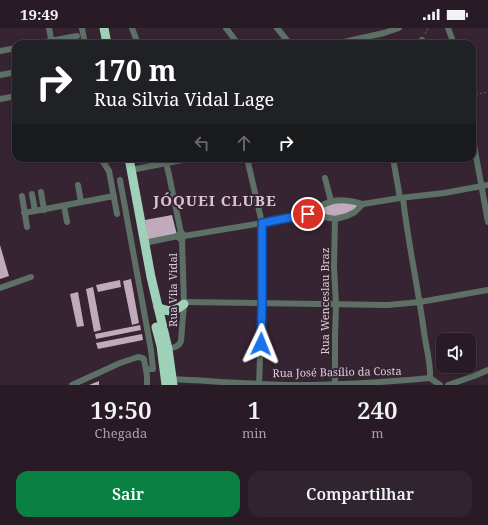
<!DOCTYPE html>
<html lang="pt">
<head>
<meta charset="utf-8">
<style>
	:root { --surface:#281b26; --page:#30242e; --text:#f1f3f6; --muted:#a5a1a7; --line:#443943; --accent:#0b8043 }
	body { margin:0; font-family:"Noto Serif",serif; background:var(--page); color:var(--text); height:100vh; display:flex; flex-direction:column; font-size:15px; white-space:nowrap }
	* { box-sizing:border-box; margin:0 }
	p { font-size:13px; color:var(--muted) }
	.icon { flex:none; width:22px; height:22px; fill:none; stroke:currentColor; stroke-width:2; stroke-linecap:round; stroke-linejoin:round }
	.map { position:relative; height:357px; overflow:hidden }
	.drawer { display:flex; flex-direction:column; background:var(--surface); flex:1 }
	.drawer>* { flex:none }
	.guide { position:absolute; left:12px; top:12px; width:464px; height:122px; border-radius:12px; box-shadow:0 2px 6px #0003,0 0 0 1px var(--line); background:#202124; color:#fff; overflow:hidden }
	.controls { position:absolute; left:436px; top:305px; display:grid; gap:8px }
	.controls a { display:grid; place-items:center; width:40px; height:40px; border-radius:8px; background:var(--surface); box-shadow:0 2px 6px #0003,0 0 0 1px var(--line); font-size:20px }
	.pin { position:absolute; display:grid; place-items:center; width:34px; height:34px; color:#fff; margin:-17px; border:2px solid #fff; border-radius:50%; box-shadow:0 1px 4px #0007 }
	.me { position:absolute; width:44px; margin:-22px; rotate:2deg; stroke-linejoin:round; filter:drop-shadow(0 0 3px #0008) }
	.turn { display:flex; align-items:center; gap:14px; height:84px; padding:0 16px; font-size:18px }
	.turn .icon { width:52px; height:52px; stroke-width:2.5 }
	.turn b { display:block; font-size:28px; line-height:34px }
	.lanes { display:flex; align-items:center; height:38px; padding:0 16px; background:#0003; justify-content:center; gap:20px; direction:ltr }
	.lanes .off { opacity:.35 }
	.eta { display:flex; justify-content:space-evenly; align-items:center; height:68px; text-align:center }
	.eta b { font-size:24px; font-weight:600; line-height:28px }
	.action { display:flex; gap:8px; margin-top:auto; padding:8px 16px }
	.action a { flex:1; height:46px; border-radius:12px; background:var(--accent); color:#fff; font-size:16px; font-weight:600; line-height:46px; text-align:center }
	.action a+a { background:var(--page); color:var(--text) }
	.status { display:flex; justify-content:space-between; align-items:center; height:28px; padding:0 20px; background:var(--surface); direction:ltr }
	.status svg { height:11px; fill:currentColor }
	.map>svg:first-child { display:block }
	.building { fill:#c1aabc }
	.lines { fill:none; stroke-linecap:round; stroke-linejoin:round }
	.path { stroke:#71616e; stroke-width:1; stroke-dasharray:2 2; stroke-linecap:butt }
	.minor { stroke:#5d7066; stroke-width:6 }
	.highway { stroke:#9fd1b8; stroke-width:9 }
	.route-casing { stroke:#114b97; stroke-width:10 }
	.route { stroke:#1a73e8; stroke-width:7 }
	.labels { text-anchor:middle; stroke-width:4; stroke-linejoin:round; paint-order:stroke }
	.street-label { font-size:11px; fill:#daced8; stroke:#362433 }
	.district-label { font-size:15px; font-weight:bold; letter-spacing:1px; fill:#dcc4d7; stroke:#362433 }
</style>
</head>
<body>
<div class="status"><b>19:49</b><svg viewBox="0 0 49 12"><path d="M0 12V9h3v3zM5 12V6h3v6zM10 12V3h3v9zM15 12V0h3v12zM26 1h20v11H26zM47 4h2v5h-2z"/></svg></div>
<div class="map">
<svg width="488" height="357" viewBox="0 0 488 357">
	<rect width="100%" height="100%" fill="#362433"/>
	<g class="building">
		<path d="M348,173L358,178L349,186L340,189L317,187L316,185L320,181L337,174Z"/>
		<path d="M172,187L177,207L148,213L145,192Z"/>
		<path d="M0,217L9,248L0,251Z"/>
		<path d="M131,251L139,295L132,297L123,253Z"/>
		<path d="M120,252L121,259L98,264L96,257Z"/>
		<path d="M93,259L101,302L94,304L86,261Z"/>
		<path d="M78,264L84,298L77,299L70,266Z"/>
		<path d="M140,297L141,302L96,311L95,306Z"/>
		<path d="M142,306L143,312L98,321L96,315Z"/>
		<path d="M99,353V357H89Z"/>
	</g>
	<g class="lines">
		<g class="path">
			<path d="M425,6L428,0"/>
			<path d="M472,66H478L488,64"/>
		</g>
		<g class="minor">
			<path d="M49,0L52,16"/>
			<path d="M82,0L85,16"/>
			<path d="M132,0L138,16"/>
			<path d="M226,0L238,16"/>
			<path d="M277,0L290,16"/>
			<path d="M448,0L454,16"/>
			<path d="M34,16L77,8"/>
			<path d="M335,16L384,5L399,0"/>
			<path d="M420,16L422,12"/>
			<path d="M0,23L16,20"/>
			<path d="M0,47L16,44"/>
			<path d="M0,71L16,68"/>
			<path d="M472,106L488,194"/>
			<path d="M99,130L103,134L109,143L117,186"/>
			<path d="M165,130L169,147L181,205"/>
			<path d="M247,130L262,195V276L259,357"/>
			<path d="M393,130L400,170"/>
			<path d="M131,142L192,130"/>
			<path d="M325,150L331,173"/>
			<path d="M120,152L151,322L153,341H146"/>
			<path d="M78,157L81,174"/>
			<path d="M41,164L44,182"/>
			<path d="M32,166L35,183"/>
			<path d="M22,168L27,199"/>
			<path d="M403,170C408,215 418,259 424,304C426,320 431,335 430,350L440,357"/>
			<path d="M64,178L67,194"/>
			<path d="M24,185L114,168"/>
			<path d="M308,186C328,171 340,169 363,176"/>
			<path d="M335,191L334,239L336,277L335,307V355"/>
			<path d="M184,208L262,195L308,186L335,191L347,188L355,184L363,176L400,170L444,165L488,157"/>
			<path d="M144,215L178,208"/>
			<path d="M0,260L31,249"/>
			<path d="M184,274L388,277L420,274L488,262"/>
			<path d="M165,321C171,321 179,319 181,313L184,276L182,211L184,208L182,205H180L178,207V209L180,211H182"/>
			<path d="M172,351C214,353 257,357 299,357C343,357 387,354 430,350"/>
			<path d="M72,357L120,335L138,329L142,330L144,331L147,348V357"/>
			<path d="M448,357L474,348L488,342"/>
		</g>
		<g class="highway">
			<path d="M104,0L107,16"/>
			<path d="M129,130L151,249L168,321L173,357"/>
			<path d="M158,279C167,285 176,283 184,276"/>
			<path d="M156,299L161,318L166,357"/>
		</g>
	</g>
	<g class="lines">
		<g class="route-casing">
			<path id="route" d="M261,316L262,276V195L308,186"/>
		</g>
		<use href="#route" class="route"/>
	</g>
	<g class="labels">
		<g class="street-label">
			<text transform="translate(173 262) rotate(-90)" y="4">Rua Vila Vidal</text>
			<text transform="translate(325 273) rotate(-90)" y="4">Rua Wenceslau Braz</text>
			<text transform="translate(337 344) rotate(-1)" y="4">Rua José Basílio da Costa</text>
		</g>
		<g class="district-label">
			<text x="215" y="178">JÓQUEI CLUBE</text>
		</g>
	</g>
</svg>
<div class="controls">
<a><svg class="icon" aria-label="sound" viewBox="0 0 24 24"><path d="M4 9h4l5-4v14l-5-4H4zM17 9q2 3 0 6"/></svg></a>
</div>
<div class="pin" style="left:308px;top:186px;background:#d93025"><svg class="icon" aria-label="arrive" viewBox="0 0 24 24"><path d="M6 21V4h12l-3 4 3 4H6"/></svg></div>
<svg class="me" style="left:261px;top:316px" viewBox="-20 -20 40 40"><path d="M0-17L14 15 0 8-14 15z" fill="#1a73e8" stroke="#fff" stroke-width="4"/></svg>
<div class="guide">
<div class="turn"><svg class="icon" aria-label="right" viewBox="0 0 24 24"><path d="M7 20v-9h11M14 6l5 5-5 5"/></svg><div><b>170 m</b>Rua Silvia Vidal Lage</div></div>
<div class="lanes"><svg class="icon off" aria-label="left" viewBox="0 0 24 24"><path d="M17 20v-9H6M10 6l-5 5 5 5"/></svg><svg class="icon off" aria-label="ahead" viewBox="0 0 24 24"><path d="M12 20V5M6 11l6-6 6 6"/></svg><svg class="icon" aria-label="right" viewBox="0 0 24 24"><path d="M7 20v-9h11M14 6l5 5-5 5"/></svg></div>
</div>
</div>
<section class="drawer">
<div class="eta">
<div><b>19:50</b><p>Chegada</p></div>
<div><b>1</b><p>min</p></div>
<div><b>240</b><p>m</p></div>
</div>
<div class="action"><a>Sair</a><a>Compartilhar</a></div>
</section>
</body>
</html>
